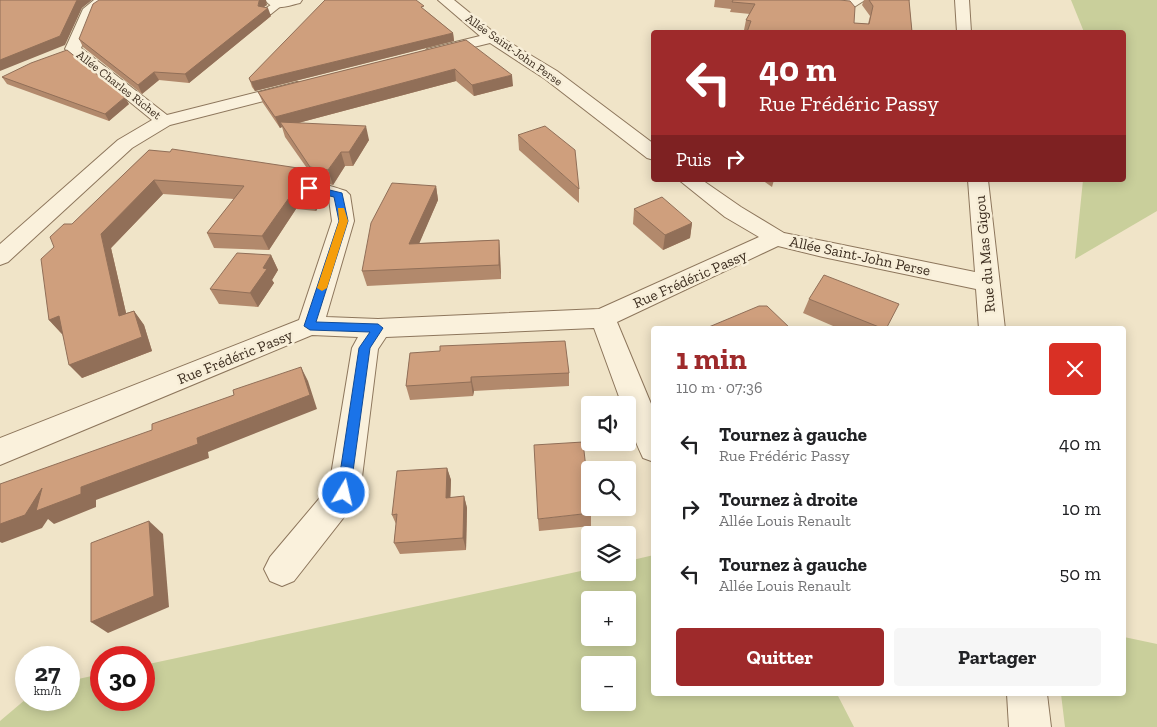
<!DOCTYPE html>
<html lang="fr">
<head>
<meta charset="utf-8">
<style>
	:root { --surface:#fff; --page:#f6f6f6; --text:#202124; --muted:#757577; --accent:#9e2a2b }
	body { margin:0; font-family:"Zilla Slab",serif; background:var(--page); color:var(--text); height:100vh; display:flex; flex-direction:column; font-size:19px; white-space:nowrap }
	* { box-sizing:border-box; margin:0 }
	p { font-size:16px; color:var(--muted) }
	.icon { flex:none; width:28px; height:28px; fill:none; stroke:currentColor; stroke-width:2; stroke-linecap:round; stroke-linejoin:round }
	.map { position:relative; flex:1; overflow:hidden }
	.panel { position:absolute; left:651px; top:326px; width:475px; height:370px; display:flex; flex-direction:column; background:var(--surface); border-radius:5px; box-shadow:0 2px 12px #0003 }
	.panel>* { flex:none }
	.top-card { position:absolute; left:651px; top:30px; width:475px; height:152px; border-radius:5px; box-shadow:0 2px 12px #0003; background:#9e2a2b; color:#fff; overflow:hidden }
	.tools { position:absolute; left:581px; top:396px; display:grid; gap:10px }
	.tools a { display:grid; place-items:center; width:55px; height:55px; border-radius:5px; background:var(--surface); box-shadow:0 2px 12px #0003; font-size:25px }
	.speed { position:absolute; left:15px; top:646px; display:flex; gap:10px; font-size:25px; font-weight:700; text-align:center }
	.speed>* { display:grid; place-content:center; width:65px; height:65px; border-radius:50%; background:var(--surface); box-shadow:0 2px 12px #0003; line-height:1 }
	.speed small { font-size:12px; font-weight:400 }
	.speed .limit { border:8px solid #d22; background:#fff; color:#111 }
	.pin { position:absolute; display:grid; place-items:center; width:42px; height:42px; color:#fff; margin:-21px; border-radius:10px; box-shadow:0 2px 8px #0006 }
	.me { position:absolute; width:55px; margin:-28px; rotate:9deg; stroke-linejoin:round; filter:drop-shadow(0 0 4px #0008) }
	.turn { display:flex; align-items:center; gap:18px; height:105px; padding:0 25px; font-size:22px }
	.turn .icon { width:65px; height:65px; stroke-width:2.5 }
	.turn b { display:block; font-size:35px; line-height:42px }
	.then { display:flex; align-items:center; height:48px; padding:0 25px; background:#0003; gap:10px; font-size:19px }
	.round { display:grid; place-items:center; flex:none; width:52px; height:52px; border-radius:5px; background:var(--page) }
	.head { display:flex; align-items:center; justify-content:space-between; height:85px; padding:0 25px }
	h1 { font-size:30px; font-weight:700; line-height:38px; color:var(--accent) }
	.action { display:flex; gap:10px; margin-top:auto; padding:10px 25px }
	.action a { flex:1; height:58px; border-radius:5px; background:var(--accent); color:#fff; font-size:20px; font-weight:700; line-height:58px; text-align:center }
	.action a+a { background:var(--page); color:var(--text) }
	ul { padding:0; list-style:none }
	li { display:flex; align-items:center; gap:15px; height:65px; padding:0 25px }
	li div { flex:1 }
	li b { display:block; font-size:19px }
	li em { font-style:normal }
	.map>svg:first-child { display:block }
	.green { fill:#c9cf9b; fill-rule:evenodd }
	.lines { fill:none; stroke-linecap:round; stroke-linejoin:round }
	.service-casing { stroke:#8d765c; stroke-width:2 }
	.minor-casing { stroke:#8d765c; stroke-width:2 }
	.service { fill:#faf1dc; fill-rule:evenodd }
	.minor { fill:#faf1dc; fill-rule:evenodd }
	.wall { fill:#b2896c }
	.shaded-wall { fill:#916f58 }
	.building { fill:#cf9f7d; stroke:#916f58 }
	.route { fill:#1a73e8; stroke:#114b97 }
	.slow { fill:#f59e0b }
	.labels { text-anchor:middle; stroke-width:5; stroke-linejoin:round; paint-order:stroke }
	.far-street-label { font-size:12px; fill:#3d2e20; stroke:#f7eed8 }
	.street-label { font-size:15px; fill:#3d2e20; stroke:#f7eed8 }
</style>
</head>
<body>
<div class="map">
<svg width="1157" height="727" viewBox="0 0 1157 727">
	<rect width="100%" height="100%" fill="#f0e4c8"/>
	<g class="green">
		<path d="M1071,0H1157V211L1075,259L1083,180H1124V32H1084Z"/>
		<path d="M654,555V694H837L854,727H0V721L26,699L69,700V681L101,674V700H144V665L590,569V572H628V561ZM590,600H628V638H590ZM590,665H628V702H590Z"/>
		<path d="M1124,637L1157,644V727H1065L1061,694H1124Z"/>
	</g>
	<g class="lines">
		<g class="service-casing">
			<path id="service" d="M277,1L281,2V6L271,14H263V10Z"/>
		</g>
		<g class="minor-casing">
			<g id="minor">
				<path d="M94,0H110L96,11L81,48L167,115L297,82L303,83L306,87L303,91L170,125L132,148L8,262L0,265V244L118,140L152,120L65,49L83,9Z"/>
				<path d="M265,0H302L300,3C287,6 274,12 265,0Z"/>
				<path d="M438,0H454L497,35L557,71L654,144V160L647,158L545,79L490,43L433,57L427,55L425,52L427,49L480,36Z"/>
				<path d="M785,0H865L851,9L792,4Z"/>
				<path d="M955,0H969L971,32H957Z"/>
				<path d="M679,180H702L741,207L784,233L975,272L968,180H988L1005,329H979L976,289L823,257L778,246L617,322L654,411V462L643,458C635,441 628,424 628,405H622L594,328L386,337L378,349L360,493L355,503L294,581L282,586L270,581L264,569L270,557L329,487L352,348L358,337L312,335L0,465V438L299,320L332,221L329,199L302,192L299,188L302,184C316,180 333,187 346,191L350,195L354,221L326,317L378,319L599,309L759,237L725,217Z"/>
				<path d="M1007,694H1047L1051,727H1009Z"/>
			</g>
		</g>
		<use href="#service" class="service"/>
		<use href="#minor" class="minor"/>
	</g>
	<g class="wall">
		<path d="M715,0H839L854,23L868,24L870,16L862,5L864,0H910L909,1L912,32L744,30L746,20L750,14L730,12L731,9L714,7Z"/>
		<path d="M267,5L264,7L271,16L189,83L159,80L142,94L83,47L79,39Z"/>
		<path d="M425,10L453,33L454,41L255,91L252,87L249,78Z"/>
		<path d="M466,40L513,86L474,96L456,81L298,123L369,140L353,166H345L333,185L316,181L285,137L282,127L280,128L263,103L258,92Z"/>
		<path d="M2,77L129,104L109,121L7,84Z"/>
		<path d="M518,135L579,189V203L519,150Z"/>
		<path d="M149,150L298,168L303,181L320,186L325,200L324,205H320L316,211L296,209L269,250L214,248L207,233L234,199L163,194L111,248L126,313L134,311L144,325L152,351L82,378L62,334L49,320L54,247L72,224Z"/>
		<path d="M762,180H774L772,187Z"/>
		<path d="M436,186L438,200L419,243L499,240L500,254L501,279L367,286L362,271Z"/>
		<path d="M634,209L692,223L690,238L663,250L633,224Z"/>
		<path d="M271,255L278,270L272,280L274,283L258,307L219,304L210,289Z"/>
		<path d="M809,299L886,329H840L803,313Z"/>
		<path d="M410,353L569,373V386L474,391L473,396L410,400L406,386Z"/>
		<path d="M447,468L451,480L450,498L464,496L467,508L466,550L400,554L394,543L396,524L392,515Z"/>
		<path d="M591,513V526L539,531L538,519Z"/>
	</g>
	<g class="shaded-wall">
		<path d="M77,0H92L82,8L65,45L0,71V60Z"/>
		<path d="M260,0H266L267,5L262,8H268L271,16L189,83L185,74L258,6L259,1Z"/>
		<path d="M453,33L454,41L255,91L251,82Z"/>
		<path d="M455,69L456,81L283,127L280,122L282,127L280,128L275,117Z"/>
		<path d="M154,72L159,80L142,94L138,85Z"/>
		<path d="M512,75L513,86L474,96L472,85Z"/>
		<path d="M125,97L129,104L109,121L105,114Z"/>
		<path d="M366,126L369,140L353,166L349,152Z"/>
		<path d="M341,152L345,166L333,185L328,170Z"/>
		<path d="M298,168L303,182L297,188L292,174Z"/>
		<path d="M154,180L163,194L111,248L130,330L119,316L101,234Z"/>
		<path d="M320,186L325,200L324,205L319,191Z"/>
		<path d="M436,186L438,200L413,258L409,244Z"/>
		<path d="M315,191L320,205L316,211L311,197Z"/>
		<path d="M291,195L296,209L269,250L262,236Z"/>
		<path d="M692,223L690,238L663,250L665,235Z"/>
		<path d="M499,240L500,254L501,279L499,265Z"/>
		<path d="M271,255L278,270L272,280L274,283L258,307L250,293L263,268Z"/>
		<path d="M134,311L144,325L152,351L82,378L69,365Z"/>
		<path d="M59,316L71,331L62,334L49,320Z"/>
		<path d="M301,367L308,381L317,409L208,452L209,458L96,500V507L54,524L48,519L42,528L2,543L0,542V524L42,488L81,487L197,438Z"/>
		<path d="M471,377L474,391L473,396L471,382Z"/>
		<path d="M447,468L451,480L450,510L446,498Z"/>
		<path d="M464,496L467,508L466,550L463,538Z"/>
		<path d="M149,521L163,534L169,607L108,633L91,622Z"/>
	</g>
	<g class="building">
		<path d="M0,0H77L60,36L0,60Z"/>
		<path d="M99,0H260L259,1L258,6L268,8L185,74L154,72L138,85L79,39L93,4Z"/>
		<path d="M325,0H416L424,6L421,7L453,33L251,82L249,78Z"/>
		<path d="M733,0H839L850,1L855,7L854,23L869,24L873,6L869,0H909L912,32H747L751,21L746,20L755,4L732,2Z"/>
		<path d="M466,40L512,75L472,85L455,69L275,117L258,92Z"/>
		<path d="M67,50L125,97L105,114L2,77L31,63Z"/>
		<path d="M280,122L366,126L349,152H341L328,170L310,167Z"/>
		<path d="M545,126L575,150L579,189L518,135Z"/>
		<path d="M172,149L298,168L292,174L295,179L320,186L319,191H315L311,197L291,195L262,236L207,233L244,186L154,180L101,234L119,316L134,311L142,337L69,365L59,316L49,320L41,259L54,247L50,237L64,224H72L149,150L170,152Z"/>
		<path d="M392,183L436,186L409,244L499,240V265L362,271L371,223Z"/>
		<path d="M662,197L692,223L665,235L634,209Z"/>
		<path d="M237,253L271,255L263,268L267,269L250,293L210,289Z"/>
		<path d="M824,275L899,304L886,329H884L809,299Z"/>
		<path d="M759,306H767L791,329H704Z"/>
		<path d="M565,341L569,373L471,377V382L406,386L410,353L440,351V346Z"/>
		<path d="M301,367L310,395L197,438L198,444L81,487V494L36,511L42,488L25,515L0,524V484L152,430V424L234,395L233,390Z"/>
		<path d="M583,442L591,513L538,519L534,445Z"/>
		<path d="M447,468L446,498L464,496L463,538L394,543L397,514L392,515L397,471Z"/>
		<path d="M149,521L154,596L91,622V543Z"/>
	</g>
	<path class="route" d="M309,185L342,193L348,221L316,322L378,324L383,328L370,348L350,493L348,497L344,499L339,497L337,493L359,348L370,332L310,330L304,326L339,221L334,197L306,190L304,188Z"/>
	<path class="slow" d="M338,208H344L348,221L327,288L322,291L317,288L339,221Z"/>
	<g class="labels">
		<g class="far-street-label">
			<text transform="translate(514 50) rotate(35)" y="4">Allée Saint-John Perse</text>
			<text transform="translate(119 85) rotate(38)" y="4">Allée Charles Richet</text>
		</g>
		<g class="street-label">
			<text transform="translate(985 254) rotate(-95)" y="5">Rue du Mas Gigou</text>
			<text transform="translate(860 256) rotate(12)" y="5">Allée Saint-John Perse</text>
			<text transform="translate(690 279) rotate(-24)" y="5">Rue Frédéric Passy</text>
			<text transform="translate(235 357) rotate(-22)" y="5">Rue Frédéric Passy</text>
		</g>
	</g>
</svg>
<div class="tools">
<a><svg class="icon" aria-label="sound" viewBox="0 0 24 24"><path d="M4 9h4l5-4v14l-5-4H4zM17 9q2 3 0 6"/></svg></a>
<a><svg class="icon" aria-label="search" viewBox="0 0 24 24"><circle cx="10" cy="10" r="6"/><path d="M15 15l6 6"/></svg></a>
<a><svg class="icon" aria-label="layers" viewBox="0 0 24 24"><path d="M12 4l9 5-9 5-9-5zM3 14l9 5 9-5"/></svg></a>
<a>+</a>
<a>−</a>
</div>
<div class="speed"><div>27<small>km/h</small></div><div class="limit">30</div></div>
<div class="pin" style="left:309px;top:188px;background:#d93025"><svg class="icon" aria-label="arrive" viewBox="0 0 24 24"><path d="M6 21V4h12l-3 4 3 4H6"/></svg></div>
<svg class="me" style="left:344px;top:493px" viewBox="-20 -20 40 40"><circle r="17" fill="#1a73e8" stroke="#fff" stroke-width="3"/><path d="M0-11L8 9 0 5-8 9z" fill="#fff"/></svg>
<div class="top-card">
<div class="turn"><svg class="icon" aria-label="left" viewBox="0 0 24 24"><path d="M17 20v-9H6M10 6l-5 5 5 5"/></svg><div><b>40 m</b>Rue Frédéric Passy</div></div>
<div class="then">Puis<svg class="icon" aria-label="right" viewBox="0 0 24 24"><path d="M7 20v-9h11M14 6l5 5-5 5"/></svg></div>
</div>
<section class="panel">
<div class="head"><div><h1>1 min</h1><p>110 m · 07:36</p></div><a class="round" style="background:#d93025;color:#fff"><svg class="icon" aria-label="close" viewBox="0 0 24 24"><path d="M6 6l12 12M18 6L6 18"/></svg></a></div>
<ul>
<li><svg class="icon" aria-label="left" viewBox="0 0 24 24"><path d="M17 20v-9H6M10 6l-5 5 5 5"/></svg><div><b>Tournez à gauche</b><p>Rue Frédéric Passy</p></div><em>40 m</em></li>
<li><svg class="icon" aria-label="right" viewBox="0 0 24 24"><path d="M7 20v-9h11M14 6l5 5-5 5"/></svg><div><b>Tournez à droite</b><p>Allée Louis Renault</p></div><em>10 m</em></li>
<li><svg class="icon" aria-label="left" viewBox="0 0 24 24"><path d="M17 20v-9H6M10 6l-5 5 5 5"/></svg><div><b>Tournez à gauche</b><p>Allée Louis Renault</p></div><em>50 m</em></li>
</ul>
<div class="action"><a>Quitter</a><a>Partager</a></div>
</section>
</div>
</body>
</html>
